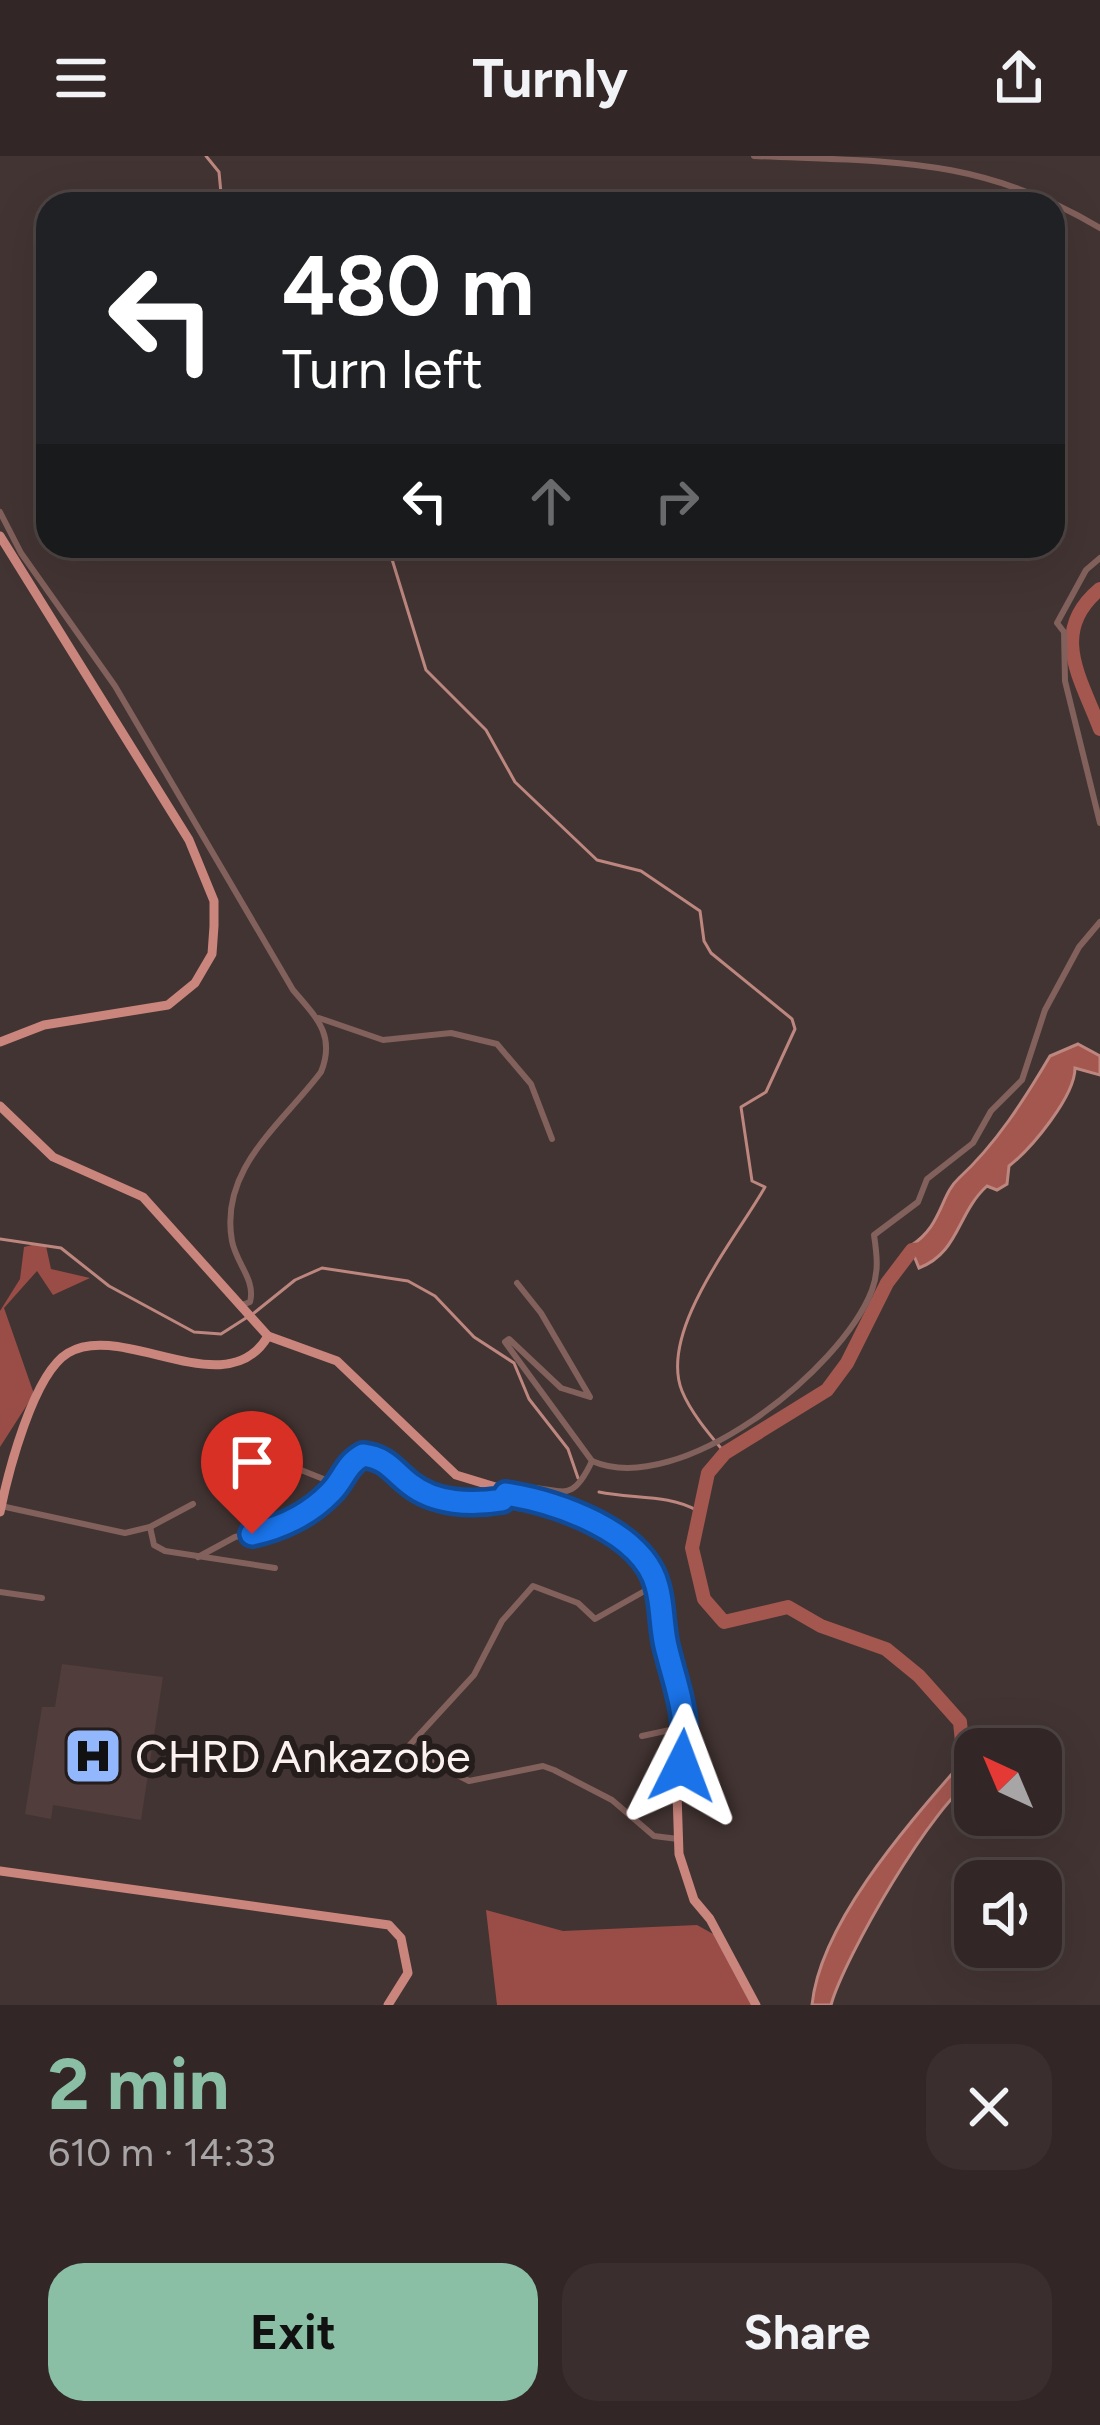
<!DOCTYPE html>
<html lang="en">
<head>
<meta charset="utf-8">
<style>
	:root { --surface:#322726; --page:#3a2f2e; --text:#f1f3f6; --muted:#a8a5a7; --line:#4d4443; --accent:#8abfa5 }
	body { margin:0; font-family:Figtree,sans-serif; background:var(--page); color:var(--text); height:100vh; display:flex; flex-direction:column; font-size:45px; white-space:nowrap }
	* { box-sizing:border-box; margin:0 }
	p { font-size:39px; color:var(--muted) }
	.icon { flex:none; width:66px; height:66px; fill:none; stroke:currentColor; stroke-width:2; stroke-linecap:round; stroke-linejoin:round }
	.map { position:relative; height:1849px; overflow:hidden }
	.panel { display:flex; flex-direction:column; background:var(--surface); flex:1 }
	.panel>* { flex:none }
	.banner { position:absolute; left:36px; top:36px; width:1029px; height:366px; border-radius:36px; box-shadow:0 12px 48px #0002,0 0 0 3px var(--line); background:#202124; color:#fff; overflow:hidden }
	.needle { width:78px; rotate:316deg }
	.buttons { position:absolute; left:954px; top:1572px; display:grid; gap:24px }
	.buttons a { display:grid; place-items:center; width:108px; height:108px; border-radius:24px; background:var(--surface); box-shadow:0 12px 48px #0002,0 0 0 3px var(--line); font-size:60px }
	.pin { position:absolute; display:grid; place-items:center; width:102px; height:102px; color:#fff; margin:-123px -51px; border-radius:50% 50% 50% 0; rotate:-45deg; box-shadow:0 0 12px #0007 }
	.pin .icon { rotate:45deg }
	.me { position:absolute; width:132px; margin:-66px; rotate:3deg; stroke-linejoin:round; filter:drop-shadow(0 0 9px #0008) }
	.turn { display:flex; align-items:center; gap:42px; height:252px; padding:0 48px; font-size:54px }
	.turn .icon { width:156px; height:156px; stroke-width:2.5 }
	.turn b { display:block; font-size:84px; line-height:102px }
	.lanes { display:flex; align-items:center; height:114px; padding:0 48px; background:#0003; justify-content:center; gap:60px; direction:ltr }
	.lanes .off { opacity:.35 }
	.round { display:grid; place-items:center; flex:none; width:126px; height:126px; border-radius:36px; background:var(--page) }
	.summary { display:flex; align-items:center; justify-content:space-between; height:204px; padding:0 48px }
	h1 { font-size:72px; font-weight:700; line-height:90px; color:var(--accent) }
	.primary-button { display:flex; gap:24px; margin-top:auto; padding:24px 48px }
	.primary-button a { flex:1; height:138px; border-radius:36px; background:var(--accent); color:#111; font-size:48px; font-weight:700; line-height:138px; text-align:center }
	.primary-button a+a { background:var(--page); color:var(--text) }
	header { display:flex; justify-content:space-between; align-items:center; height:156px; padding:0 48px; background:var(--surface); font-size:54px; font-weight:700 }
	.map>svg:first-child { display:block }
	.built { fill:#513d3b }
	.forest { fill:#994d46 }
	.water { fill:#a3574f; stroke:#bd867f; stroke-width:3 }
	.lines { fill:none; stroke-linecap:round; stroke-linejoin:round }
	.stream { stroke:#bd867f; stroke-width:3 }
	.river { stroke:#a3574f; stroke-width:14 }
	.minor { stroke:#82605b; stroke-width:6 }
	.primary { stroke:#ca857d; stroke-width:9 }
	.route-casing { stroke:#114b97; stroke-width:30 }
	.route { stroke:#1a73e8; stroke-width:21 }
	.labels { text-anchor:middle; stroke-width:12; stroke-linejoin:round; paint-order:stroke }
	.poi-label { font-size:45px; fill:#fbf2f0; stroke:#241d1c; text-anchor:start }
</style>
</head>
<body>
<header><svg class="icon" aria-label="menu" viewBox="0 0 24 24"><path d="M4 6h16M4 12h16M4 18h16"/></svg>Turnly<svg class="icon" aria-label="share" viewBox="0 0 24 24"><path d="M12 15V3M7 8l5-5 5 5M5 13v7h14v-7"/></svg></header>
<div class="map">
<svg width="1100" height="1849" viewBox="0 0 1100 1849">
	<rect width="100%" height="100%" fill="#423432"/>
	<path class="built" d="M62,1508L163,1521L141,1664L53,1649L51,1663L25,1658L42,1551H55Z"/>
	<g class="forest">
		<path d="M36,1088L46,1090L51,1113L90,1122L53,1139L37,1115L4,1152L34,1238L0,1291V1155L20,1123L24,1091Z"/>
		<path d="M486,1754L563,1775L697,1769L715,1779L752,1849H497Z"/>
	</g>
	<g class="water">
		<path d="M1078,888L1100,900V919L1075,912C1075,940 1032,992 1009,1010L1007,1028L997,1034L987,1030C957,1057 959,1097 919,1112L910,1090C942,1071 940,1039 959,1022C996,988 1024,944 1050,900Z"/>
		<path d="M975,1603V1622C934,1645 844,1802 831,1849H812C820,1766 911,1665 964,1604Z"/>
	</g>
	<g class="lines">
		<g class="stream">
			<path d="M206,0L219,16L222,48"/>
			<path d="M382,390L391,400L426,514L486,574L515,626L597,704L641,715L700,755L704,785L711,797L792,863L795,873L766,936L741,951L752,1025L765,1031C737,1081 658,1175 682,1235C691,1257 710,1279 725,1297"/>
			<path d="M0,1083L61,1092L109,1130L194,1176L221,1178L246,1162"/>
			<path d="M254,1157L295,1124L322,1112L408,1125L435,1140L474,1181L514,1207L529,1243L568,1293L578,1322"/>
			<path d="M599,1336C632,1343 669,1338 698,1355"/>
		</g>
		<g class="river">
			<path d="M1100,433C1048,476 1081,522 1100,573"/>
			<path d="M925,1093L912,1094L887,1127L847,1207L827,1234L725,1297L708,1317L692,1392L704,1443L724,1466L788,1451L821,1470L886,1493L919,1520L960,1566L965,1615"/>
		</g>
		<g class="minor">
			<path d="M754,0C890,6 980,0 1100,72"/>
			<path d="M0,356L21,397L115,530L293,834C316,861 336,879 321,916C281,969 219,1013 232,1085C236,1107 256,1124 250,1146L242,1149"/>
			<path d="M1100,402L1086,414L1057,467L1064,476L1065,525L1100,667"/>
			<path d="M319,862L383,884L451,877L497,888L531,928L552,983"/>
			<path d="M592,1305C679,1343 841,1215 872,1134C879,1115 877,1099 874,1079L918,1046L927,1023L973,987L991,955L1022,924L1045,854L1079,791L1100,766"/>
			<path d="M249,1310L261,1298L336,1328"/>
			<path d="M1,1350L125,1377L150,1371L154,1389L165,1395L275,1412"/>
			<path d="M150,1371L193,1348"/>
			<path d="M198,1401L235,1381L282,1371L333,1336L343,1314L363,1299C387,1302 393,1315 411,1328C446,1355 485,1348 519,1332C560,1328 569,1354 592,1305L505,1186L509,1183L561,1232L590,1241L541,1157L517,1127"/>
			<path d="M657,1428L595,1463L578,1447L533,1430L502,1465L474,1519L406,1593L469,1625L543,1610L554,1614L612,1644L654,1680L678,1683"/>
			<path d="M0,1436L42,1442"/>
			<path d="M642,1580L670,1574L686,1583"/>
		</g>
		<g class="primary">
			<path d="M0,380L189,684L214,745V770L212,798L195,827L168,849L44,869L0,886"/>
			<path d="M0,950L53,1001L143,1041L268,1180L337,1205L456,1319L532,1342L638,1393L657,1428L663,1480L684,1545L688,1574L677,1638L679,1698L694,1744L710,1763L756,1849"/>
			<path d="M0,1356C8,1317 33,1218 68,1197C122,1164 227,1251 268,1180"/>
			<path d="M0,1715L389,1769L401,1782L408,1817L388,1849"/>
		</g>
	</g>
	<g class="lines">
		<g class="route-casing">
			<path id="route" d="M252,1378C281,1372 310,1358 331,1336C344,1323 345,1309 363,1299C387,1302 392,1314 410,1328C435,1348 472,1349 502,1344L506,1338C556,1346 643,1375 657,1430C663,1450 661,1473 667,1494C679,1541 689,1559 682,1610"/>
		</g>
		<use href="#route" class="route"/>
	</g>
	<defs>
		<g id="hospital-square" transform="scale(3)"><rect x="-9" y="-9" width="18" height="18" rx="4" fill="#93b7fd" stroke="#241d1c"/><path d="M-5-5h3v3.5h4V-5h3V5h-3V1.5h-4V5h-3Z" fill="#111"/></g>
	</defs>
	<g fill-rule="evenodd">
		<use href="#hospital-square" x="93" y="1600"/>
	</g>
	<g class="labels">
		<g class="poi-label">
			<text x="135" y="1616">CHRD Ankazobe</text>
		</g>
	</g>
</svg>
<div class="buttons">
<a><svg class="needle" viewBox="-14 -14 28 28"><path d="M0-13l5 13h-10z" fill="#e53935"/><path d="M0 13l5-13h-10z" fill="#a8a5a7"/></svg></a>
<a><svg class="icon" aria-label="sound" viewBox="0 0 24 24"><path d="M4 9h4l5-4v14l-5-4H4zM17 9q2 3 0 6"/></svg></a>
</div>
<div class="pin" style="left:252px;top:1378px;background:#d93025"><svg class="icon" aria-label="arrive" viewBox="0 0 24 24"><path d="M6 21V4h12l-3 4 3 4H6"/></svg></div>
<svg class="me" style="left:682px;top:1610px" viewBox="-20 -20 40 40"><path d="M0-17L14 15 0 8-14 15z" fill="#1a73e8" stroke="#fff" stroke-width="4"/></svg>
<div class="banner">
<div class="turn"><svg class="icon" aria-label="left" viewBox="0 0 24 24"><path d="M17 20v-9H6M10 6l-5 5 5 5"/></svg><div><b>480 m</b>Turn left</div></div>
<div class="lanes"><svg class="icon" aria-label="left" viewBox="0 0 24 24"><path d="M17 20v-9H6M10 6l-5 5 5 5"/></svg><svg class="icon off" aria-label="ahead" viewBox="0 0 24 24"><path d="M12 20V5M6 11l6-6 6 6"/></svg><svg class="icon off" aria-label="right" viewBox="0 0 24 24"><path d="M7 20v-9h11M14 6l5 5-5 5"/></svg></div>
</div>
</div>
<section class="panel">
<div class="summary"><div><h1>2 min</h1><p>610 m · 14:33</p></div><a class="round"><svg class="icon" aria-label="close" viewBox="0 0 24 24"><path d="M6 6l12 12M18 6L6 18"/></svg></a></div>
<div class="primary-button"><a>Exit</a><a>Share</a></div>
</section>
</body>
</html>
